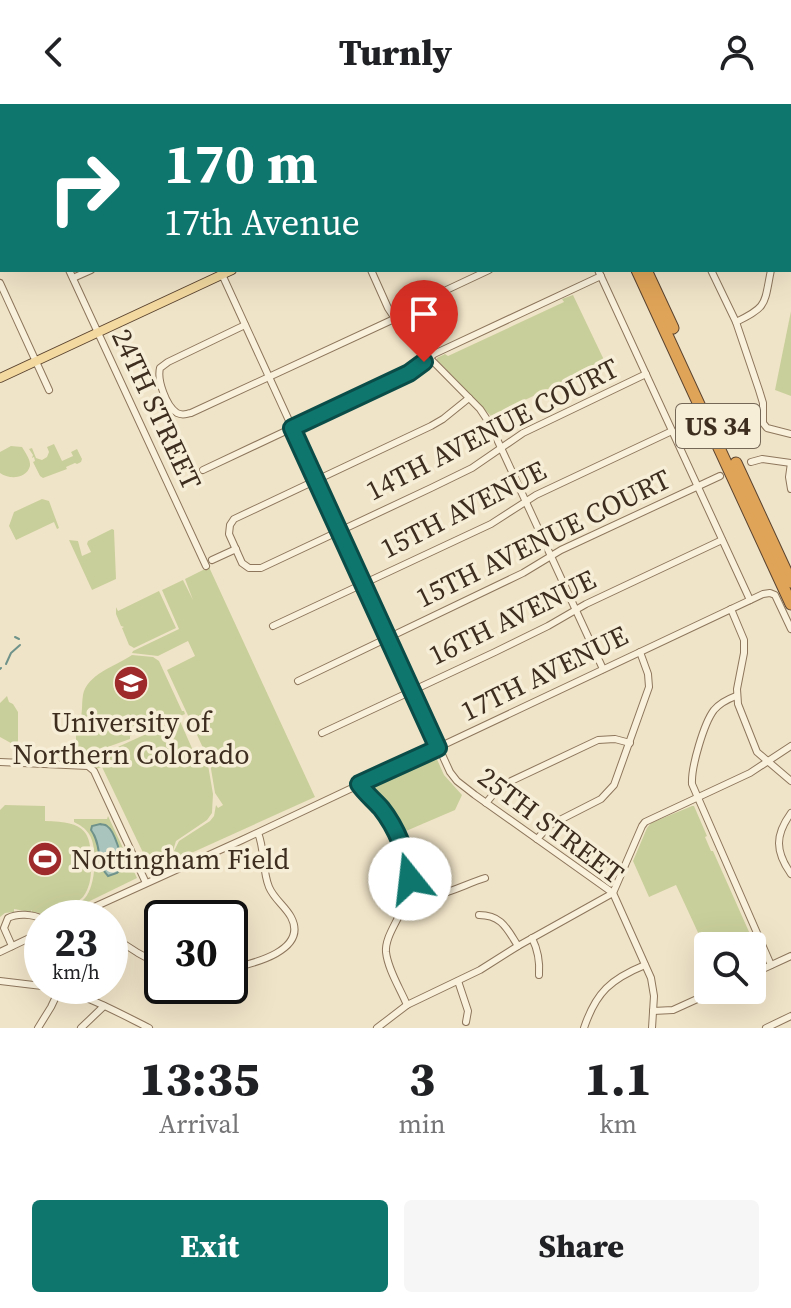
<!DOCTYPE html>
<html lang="en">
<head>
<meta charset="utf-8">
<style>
	:root { --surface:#fff; --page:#f6f6f6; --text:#202124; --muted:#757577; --accent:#0f766e }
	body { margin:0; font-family:"Source Serif 4",serif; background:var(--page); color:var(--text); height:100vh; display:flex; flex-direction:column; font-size:30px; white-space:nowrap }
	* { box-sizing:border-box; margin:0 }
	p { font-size:26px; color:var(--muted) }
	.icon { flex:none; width:44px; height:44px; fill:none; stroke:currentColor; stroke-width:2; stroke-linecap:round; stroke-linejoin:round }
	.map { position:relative; height:924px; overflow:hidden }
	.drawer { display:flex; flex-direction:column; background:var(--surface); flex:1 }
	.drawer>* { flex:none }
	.guide { position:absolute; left:0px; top:0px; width:792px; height:168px; box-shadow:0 8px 32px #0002; background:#0f766e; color:#fff; overflow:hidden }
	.tools { position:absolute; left:694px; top:828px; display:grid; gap:16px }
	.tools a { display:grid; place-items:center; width:72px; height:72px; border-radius:8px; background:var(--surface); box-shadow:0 8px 32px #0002; font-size:40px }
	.speed { position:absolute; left:24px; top:796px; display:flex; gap:16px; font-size:40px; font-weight:700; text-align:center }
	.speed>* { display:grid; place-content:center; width:104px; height:104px; border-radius:50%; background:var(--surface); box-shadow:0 8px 32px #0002; line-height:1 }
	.speed small { font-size:20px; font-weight:400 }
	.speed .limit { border:4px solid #111; border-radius:12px; background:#fff; color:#111 }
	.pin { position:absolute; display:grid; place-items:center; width:68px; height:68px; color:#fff; margin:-82px -34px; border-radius:50% 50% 50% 0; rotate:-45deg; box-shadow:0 0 8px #0007 }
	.pin .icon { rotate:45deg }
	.me { position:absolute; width:88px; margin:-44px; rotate:344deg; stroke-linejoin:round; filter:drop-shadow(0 0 6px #0008) }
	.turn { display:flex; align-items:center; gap:28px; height:168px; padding:0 32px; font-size:36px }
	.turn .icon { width:104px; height:104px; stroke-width:2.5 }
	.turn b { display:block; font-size:56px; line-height:68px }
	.eta { display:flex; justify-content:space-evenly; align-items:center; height:136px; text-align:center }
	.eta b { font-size:48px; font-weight:800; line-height:56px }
	.primary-button { display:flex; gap:16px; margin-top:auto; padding:16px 32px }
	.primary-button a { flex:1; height:92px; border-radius:8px; background:var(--accent); color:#fff; font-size:32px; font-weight:800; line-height:92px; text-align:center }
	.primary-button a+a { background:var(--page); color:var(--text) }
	header { display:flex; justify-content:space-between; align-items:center; height:104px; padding:0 32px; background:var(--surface); font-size:36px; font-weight:800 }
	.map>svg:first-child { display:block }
	.green { fill:#c9cf9b }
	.water { fill:#a9c4bc; stroke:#6f938a; stroke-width:2 }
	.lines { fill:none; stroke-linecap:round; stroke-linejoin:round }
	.stream { stroke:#6f938a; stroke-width:2 }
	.minor-casing { stroke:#8d765c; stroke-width:8 }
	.major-casing { stroke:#5b4430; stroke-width:10 }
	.highway-casing { stroke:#5b4430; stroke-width:13 }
	.minor { stroke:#faf1dc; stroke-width:6 }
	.major { stroke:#f3d9a0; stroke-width:8 }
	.highway { stroke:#e0a458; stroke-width:11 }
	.route-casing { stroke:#0a4d48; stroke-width:20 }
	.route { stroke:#0f766e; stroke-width:14 }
	.labels { text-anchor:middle; stroke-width:7; stroke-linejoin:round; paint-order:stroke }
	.shield { fill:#f7eed8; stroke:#756857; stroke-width:2 }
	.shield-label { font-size:26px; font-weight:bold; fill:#3d2e20 }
	.street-label { font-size:28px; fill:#3d2e20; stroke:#f7eed8 }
	.poi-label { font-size:28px; fill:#3d2e20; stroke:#f7eed8 }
</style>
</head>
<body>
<header><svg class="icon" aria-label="back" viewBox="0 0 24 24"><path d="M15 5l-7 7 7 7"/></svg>Turnly<svg class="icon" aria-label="person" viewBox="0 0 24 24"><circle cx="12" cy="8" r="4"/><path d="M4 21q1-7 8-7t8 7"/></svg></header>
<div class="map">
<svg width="791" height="924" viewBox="0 0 791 924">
	<rect width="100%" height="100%" fill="#f0e4c8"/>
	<g class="green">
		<path d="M573,191L605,258L491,312L437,256V254L445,250L448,252L564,198L562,195Z"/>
		<path d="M791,207V292L775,286Z"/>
		<path d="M54,340L62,357L73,352L71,348L77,345L82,355L81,358L77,360L75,359L66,363L67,365L43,374L40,372L33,358L35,357L34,353L32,354L33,351L29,345L32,344L36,354L42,356L47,353L49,348L47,343Z"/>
		<path d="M11,342L22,343C25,348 31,356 30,362C26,376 8,375 0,369V348Z"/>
		<path d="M42,395L49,397L59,424L57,425L54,418L16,436L9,422L14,408Z"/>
		<path d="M112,425L114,426L116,475L92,486L69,436L78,437L82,452L91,448L87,440L88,437Z"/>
		<path d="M209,463L315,693L178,755L174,747L179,737L210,717L214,712L216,701L218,704L223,701L215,689L210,659L167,566L195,552L188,537L158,552L132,549L133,547L179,525L162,486L183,476L193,496L185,475Z"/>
		<path d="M159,487L176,524L134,544L129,541L122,524L124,523L121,522L116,510V503L118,507Z"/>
		<path d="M132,551L153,553L159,557L182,607H184L185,610L157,623L155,620L130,632V635L102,645L92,656H76V623C84,612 81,603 83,591C87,570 116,562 132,551Z"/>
		<path d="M7,592L9,598L13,600L18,608V643L0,633V599Z"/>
		<path d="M179,615L199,660L206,658L208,661L213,690L212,709L207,716L176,737L171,753L172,757L166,760L147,757L102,663L96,665L92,658L103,648L109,647Z"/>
		<path d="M434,651L436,653L444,671L462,691L455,706L399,730L390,713L369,688L370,682Z"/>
		<path d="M5,701L45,702V717C86,718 92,726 91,766C91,772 90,784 83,793C75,801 63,802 56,807C66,805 78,802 85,794C96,782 98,743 89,730C85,724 80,721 74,718V715H107L108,712L137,774L55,814H46L40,809L32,808V806L30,808L14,805V808L5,809L0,813V706Z"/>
		<path d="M692,702H694L707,732L705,733L711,747H713L762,857L752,862V842H708V868L701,852L707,848L676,781L649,793L633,757L647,724L651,719Z"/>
	</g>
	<path class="water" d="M100,720C102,721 105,720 107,722C115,727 122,754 123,763L117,769L108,772C96,760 102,740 91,726L92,722Z"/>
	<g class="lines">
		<g class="stream">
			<path d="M15,533L19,535"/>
			<path d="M6,560L11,549L20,541"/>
			<path d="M0,565L1,564"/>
		</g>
		<g class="minor-casing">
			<g id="minor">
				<path d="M145,0L146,2"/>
				<path d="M295,0L296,2"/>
				<path d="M769,0L770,2"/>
				<path d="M65,2L70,0"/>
				<path d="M155,2L160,0"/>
				<path d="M0,12L2,17"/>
				<path d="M0,32L2,31"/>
				<path d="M790,44L791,46"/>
				<path d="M790,78H791"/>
				<path d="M0,140L2,139"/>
				<path d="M69,166L206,462"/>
				<path d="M220,166L450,668L457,677L475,691L613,789L651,874L654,892L652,924"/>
				<path d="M371,166L388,204L404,228L480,305L490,320L603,565"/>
				<path d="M598,166L750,496"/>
				<path d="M711,166L736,218L759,286L763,299V319L767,324L791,330"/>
				<path d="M73,174L91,166"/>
				<path d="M0,179L49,286"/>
				<path d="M736,218C768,203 764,200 771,166"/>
				<path d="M245,221L168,258L160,264C157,276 166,302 177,309C183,312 185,310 191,309L394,215L423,197L489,166"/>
				<path d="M469,294L443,315L431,322L234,415L230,421L229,430L242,459L249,464H261L431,384L472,364L523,329L646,270"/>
				<path d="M751,358L762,355L791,359"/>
				<path d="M791,359L789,373L791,385"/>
				<path d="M203,366L409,269L434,250L601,172"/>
				<path d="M212,456L236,445"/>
				<path d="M731,505L744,536V549L737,585L738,600L757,648L791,677"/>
				<path d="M273,522L491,420L536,391L672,327"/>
				<path d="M298,577L523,469L561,446L720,372"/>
				<path d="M736,592C728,595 720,599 714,606C704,619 691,663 692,680L771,861"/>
				<path d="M322,629L495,548L548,522L586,500L722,436"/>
				<path d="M0,658L88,662L94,667L146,779"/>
				<path d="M359,680L361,685C383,705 413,746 410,777C409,787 405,798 401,807C396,820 385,834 386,848C388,866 400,884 407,901"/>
				<path d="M486,699L496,687L507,679L598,636L615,635L630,639"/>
				<path d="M791,709C775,731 775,747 791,770"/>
				<path d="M537,735L550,721L601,695L614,681L649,583L648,570L640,548"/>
				<path d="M407,790C434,799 459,782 485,774"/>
				<path d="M479,811C502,811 507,825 518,842"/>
				<path d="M70,814L242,736L763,490L770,489L775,491L791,525"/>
				<path d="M110,831L138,849L162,862"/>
				<path d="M532,834C538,846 540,858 539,871"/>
				<path d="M12,842L4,824L8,814C17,809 33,810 42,815"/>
				<path d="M0,848L42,828"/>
				<path d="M230,865C251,860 309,847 291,813C285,802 274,795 269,783C262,766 265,746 258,729"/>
				<path d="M752,870L791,852"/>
				<path d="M0,877L42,882"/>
				<path d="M458,877L468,907L466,918"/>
				<path d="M45,882C82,888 115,907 149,924"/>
				<path d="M653,907L673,906L717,886"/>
				<path d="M38,924L51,903L60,884"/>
				<path d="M81,924L104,902"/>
				<path d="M377,924L407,901L480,866L518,842L613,789L642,722L645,718L750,669L791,642"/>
				<path d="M584,924C596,888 611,875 645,861"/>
				<path d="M766,924L791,912"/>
			</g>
		</g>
		<g class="major-casing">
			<g id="major">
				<path d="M581,2L586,0"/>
				<path d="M0,274L232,166"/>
			</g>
		</g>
		<g class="highway-casing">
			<g id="highway">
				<path d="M561,0V2"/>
				<path d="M571,0L572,2"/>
				<path d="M592,2L594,0"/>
				<path d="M637,166L791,500"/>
				<path d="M646,166L673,224"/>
				<path d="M736,359L791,478"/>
			</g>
		</g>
		<use href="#minor" class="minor"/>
		<use href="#major" class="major"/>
		<use href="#highway" class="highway"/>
	</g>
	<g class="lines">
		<g class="route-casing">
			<path id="route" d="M410,775C408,751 396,723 381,704C374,696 365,689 359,680L438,644L292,324L409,269L424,258"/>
		</g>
		<use href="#route" class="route"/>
	</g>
	<defs>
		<g id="university-disc" transform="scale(1.8)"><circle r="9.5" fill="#9e2a2b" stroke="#f7eed8"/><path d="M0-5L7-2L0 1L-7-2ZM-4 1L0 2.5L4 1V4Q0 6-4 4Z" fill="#fff"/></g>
		<g id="stadium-disc" transform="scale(1.8)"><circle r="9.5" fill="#9e2a2b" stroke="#f7eed8"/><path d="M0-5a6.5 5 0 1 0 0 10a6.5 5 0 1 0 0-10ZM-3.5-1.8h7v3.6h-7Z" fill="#fff"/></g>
	</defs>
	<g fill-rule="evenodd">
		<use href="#university-disc" x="131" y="579"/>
		<use href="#stadium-disc" x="45" y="755"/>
	</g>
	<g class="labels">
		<rect class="shield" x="676" y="300" width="84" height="44" rx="6"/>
		<g class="shield-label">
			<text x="718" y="331">US 34</text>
		</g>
		<g class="street-label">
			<text transform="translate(157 305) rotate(65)" y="10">24TH STREET</text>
			<text transform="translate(492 325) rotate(-27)" y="10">14TH AVENUE COURT</text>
			<text transform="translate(463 405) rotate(-27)" y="10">15TH AVENUE</text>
			<text transform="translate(543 434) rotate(-26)" y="10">15TH AVENUE COURT</text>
			<text transform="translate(512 513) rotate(-26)" y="10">16TH AVENUE</text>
			<text transform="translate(544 569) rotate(-26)" y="10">17TH AVENUE</text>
			<text transform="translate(551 721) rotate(37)" y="10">25TH STREET</text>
		</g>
		<g class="poi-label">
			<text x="131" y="628">University of<tspan x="131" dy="32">Northern Colorado</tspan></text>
			<text x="71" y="765" text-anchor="start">Nottingham Field</text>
		</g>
	</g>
</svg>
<div class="tools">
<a><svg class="icon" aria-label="search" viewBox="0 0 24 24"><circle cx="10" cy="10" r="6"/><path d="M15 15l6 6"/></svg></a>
</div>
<div class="speed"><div>23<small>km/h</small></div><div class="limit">30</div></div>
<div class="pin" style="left:424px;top:258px;background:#d93025"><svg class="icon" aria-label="arrive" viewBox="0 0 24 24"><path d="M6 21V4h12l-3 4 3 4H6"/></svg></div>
<svg class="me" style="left:410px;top:775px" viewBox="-20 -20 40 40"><circle r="19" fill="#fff"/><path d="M0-13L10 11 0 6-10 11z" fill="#0f766e"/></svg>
<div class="guide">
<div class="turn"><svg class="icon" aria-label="right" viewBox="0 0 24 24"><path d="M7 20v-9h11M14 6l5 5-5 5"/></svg><div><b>170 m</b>17th Avenue</div></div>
</div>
</div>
<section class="drawer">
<div class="eta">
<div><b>13:35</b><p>Arrival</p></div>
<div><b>3</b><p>min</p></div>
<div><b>1.1</b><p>km</p></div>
</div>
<div class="primary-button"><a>Exit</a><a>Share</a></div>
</section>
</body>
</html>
